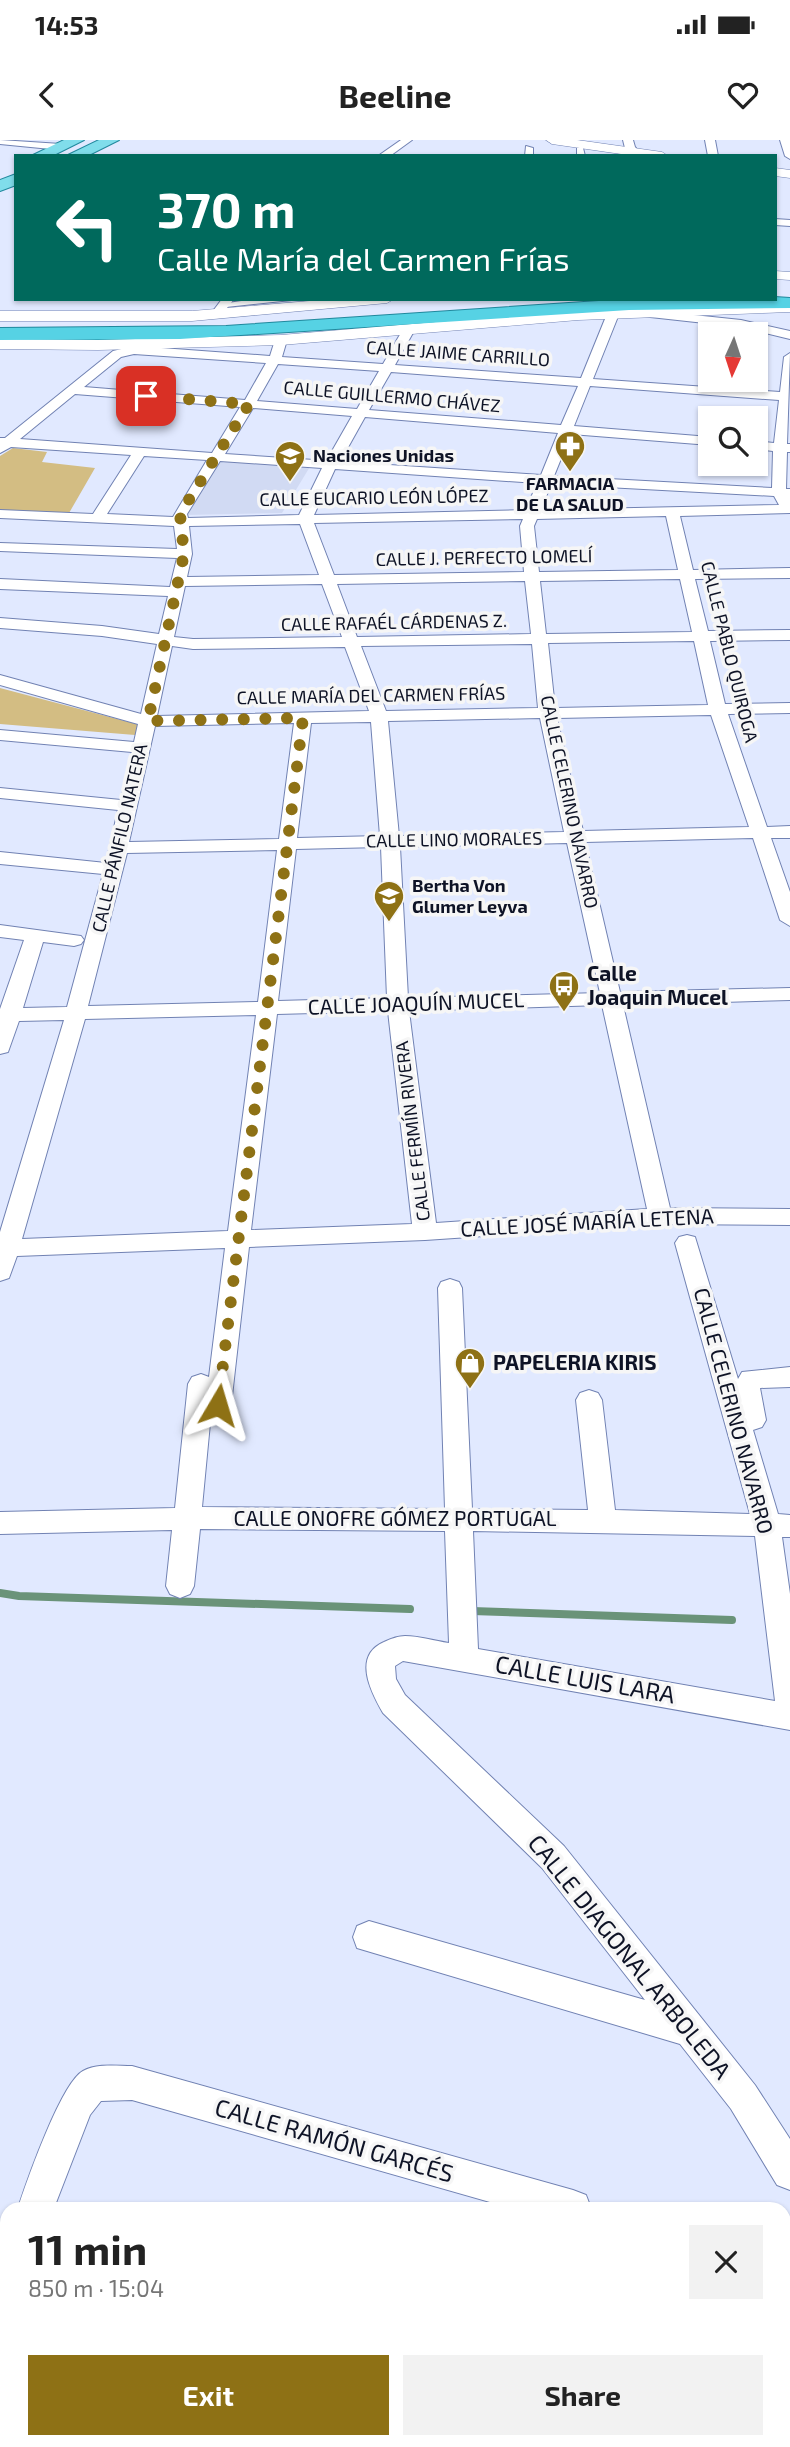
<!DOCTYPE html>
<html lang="en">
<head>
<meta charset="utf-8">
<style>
	:root { --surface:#fff; --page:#f2f2f2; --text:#222; --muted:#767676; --accent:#8e7115 }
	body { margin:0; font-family:"Exo 2",sans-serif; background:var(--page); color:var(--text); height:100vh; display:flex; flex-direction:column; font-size:26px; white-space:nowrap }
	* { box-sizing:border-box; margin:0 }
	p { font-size:23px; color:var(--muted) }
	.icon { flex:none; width:38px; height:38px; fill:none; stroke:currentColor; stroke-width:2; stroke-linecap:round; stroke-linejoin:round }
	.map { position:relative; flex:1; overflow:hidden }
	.panel { position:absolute; left:0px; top:2062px; width:791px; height:247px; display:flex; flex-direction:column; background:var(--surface); border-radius:21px 21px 0 0; box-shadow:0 2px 5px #0004 }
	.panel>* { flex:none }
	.hud { position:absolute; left:14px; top:14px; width:763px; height:147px; border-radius:0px; box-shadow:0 2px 5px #0004; background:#00695c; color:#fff; overflow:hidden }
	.needle { width:46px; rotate:183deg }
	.controls { position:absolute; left:698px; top:182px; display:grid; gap:14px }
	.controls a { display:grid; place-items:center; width:70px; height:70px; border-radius:0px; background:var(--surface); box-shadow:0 2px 5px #0004; font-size:35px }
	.pin { position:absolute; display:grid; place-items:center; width:60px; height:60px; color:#fff; margin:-30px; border-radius:14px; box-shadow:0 4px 10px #0006 }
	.me { position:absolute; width:77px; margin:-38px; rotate:7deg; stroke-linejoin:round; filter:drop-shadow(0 0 5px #0008) }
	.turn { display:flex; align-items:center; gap:24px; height:147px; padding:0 28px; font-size:32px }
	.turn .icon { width:91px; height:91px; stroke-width:2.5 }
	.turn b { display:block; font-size:49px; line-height:60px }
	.round { display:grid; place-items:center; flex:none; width:74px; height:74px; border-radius:0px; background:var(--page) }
	.overview { display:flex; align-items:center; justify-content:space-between; height:119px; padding:0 28px }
	h1 { font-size:42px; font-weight:700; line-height:52px }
	.cta { display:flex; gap:14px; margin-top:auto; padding:14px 28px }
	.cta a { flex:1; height:80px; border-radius:0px; background:var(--accent); color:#fff; font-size:28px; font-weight:700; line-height:80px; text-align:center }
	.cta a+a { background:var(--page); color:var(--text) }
	.status { display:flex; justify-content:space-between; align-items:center; height:49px; padding:0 35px; background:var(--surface); direction:ltr }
	.status svg { height:19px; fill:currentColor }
	header { display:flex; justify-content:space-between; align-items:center; height:91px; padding:0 28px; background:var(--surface); font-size:32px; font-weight:700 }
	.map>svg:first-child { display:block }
	.built { fill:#d1daf3 }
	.green { fill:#d3bd83 }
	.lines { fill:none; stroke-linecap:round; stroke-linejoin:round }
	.stream { stroke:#6a9379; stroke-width:8 }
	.pedestrian-casing { stroke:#7182b3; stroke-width:2 }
	.minor-casing { stroke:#7182b3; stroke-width:2 }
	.tertiary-casing { stroke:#7182b3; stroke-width:1 }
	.primary-casing { stroke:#21889d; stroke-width:2 }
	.trunk-casing { stroke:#21889d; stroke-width:2 }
	.pedestrian { fill:#fff; fill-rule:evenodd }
	.minor { fill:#fff; fill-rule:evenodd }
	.tertiary { fill:#fff; fill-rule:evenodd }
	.primary { fill:#80ddeb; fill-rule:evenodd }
	.trunk { fill:#56d2e4; fill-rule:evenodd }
	.route { stroke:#8e7115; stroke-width:12; stroke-dasharray:0 21.6 }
	.labels { text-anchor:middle; stroke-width:7; stroke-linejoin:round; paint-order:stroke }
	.far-street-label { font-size:18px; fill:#0e1326; stroke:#f6f6f6 }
	.far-poi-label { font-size:18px; font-weight:bold; fill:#0e1326; stroke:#f6f6f6; text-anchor:start }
	.poi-label { font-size:21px; font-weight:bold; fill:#0e1326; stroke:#f6f6f6; text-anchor:start }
	.street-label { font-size:21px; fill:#0e1326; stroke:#f6f6f6 }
	.near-street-label { font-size:24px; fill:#0e1326; stroke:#f6f6f6 }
</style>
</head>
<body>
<div class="status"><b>14:53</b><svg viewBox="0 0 49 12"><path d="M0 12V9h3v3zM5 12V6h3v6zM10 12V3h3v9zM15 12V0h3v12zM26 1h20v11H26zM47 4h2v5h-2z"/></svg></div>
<header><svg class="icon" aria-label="back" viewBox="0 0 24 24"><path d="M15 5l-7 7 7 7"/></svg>Beeline<svg class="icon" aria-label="heart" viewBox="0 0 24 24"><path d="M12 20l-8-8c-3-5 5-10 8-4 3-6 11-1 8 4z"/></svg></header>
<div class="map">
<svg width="790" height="2307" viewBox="0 0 790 2307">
	<rect width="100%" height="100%" fill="#e1e9ff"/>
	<path class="built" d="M221,318L311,325L282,373L186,375Z"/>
	<g class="green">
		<path d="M13,308L47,312L42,322L95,328L65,380L0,376V316Z"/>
		<path d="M0,548L140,585L135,595L0,584Z"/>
	</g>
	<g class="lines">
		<g class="stream">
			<path d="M0,1453L19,1456L410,1469"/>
			<path d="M472,1471L732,1480"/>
		</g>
		<g class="pedestrian-casing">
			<g id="pedestrian">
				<path d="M526,6L533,8V16H525Z"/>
				<path d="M577,8H583L585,16H577Z"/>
				<path d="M255,159H301L226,167L221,164Z"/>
			</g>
		</g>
		<g class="minor-casing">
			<g id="minor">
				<path d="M0,0L61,4L66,7L61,10L0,4Z"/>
				<path d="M401,0H412L390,16H378Z"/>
				<path d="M623,0H633L635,7L643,16H632L625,8Z"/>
				<path d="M705,0H715L718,16H708Z"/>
				<path d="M780,0H790V19L785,16Z"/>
				<path d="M775,79L790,80V86L775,85Z"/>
				<path d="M222,159H234L220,177H212L210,175Z"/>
				<path d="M636,169L741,180L790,191V199L741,187L632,175L630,173Z"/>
				<path d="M613,170L619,174L593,239L780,252L784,217L790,213L787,304H790V312H787L786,349H790V373L680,376L693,430L790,428V438L695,439L708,491L790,490V500L710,501L725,564L790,563V573L728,574L767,687L790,686V698H771L790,752V786L780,780L753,698L585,702L620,852L790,848V860L623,865L670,1068L790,1069V1085L660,1084L425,1100L249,1107L231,1265L227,1272L218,1275L211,1273L202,1367L445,1369L438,1148L441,1142L450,1139L459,1142L462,1148L472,1369L588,1370L576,1260L580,1253L589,1250L598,1253L602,1260L615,1370L750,1374L675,1103L679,1097L687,1095L695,1097L738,1239L742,1232L790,1227V1247L760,1248L766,1280L762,1287L753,1290L778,1374L790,1375V1397H782L790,1454V1590L403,1521L395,1526L396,1539L405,1555L564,1706L755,1945L790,1999V2050L777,2045L731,1969L680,1904L357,1808L353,1797L357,1786L369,1781L645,1860L542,1728L383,1573C371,1552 352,1516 384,1502C390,1499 399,1496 405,1496C419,1496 435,1501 449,1503L445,1391L200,1389L194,1446L190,1454L180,1458L170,1454L166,1446L172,1390L0,1394V1372L175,1368L188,1244L192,1237L201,1234L209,1237L225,1108L17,1116L9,1138L0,1141V1092L64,880L19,881L8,912L0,914V869L24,800L0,797V785L81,796L84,800L81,804L74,806L43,802L23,868L67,867L103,734L0,724V712L106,723L118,670L0,658V648L121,660L132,612L0,600V590L134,602L138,584L0,545V535L141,574L157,504L102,496L0,488V478L102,486L159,494L168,456L0,449V439L170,447L177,418L0,411V403L177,409L174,386L0,378V370L93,374L131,315L11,307L0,313V298H5L113,211L134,206L270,216L275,200L281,196L287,200L282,217L383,224L402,191L408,187L414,191L395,225L581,238L607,174ZM134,214L266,223L245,260L84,247L121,217ZM278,224L379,231L357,269L257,261ZM391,232L578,246L561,285L369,270ZM590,246L779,260L774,303L756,301V309L773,311L772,348L554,336L571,294L710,305V297L574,286ZM75,254L240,267L212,313L20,299ZM253,268L352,276L332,311L339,315L346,311L365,277L558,293L541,335L225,314ZM144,316L207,320L173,377L107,374ZM220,321L322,328L299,375L188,378L187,374ZM335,329L537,343L526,370L314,375ZM551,344L774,356L779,365L541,370ZM666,376L678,430L539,432L534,386L537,379ZM523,379L520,386L524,432L334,435L314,383ZM300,384L319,435L187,437L192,414L189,386ZM680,439L692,492L546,494L540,441ZM525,441L531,494L357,497L337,444ZM322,444L342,497L193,499L174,497L185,446ZM694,501L708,565L555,568L548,503ZM532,504L538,568L386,571L361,506ZM172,506L193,509L345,507L369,571L157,576ZM711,575L749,687L583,691L557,578ZM540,578L564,692L399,696L388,581ZM371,582L380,696L297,698L311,583ZM294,583L279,699L129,702L155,586ZM567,703L600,853L408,858L400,707ZM381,707L387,858L278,861L296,709ZM277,710L258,862L88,866L127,713ZM602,865L647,1069L436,1083L409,871ZM388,871L412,1084L251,1090L277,874ZM256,875L228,1091L22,1099L85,879ZM473,1391L755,1396L775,1561L478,1509Z"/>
				<path d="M132,1926L573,2050L586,2055L591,2068H511L132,1960L101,1961L90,1975L54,2068H18C27,2041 61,1943 83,1931C97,1923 117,1926 132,1926Z"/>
				<path d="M784,2080L790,2081V2117L784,2116Z"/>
				<path d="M7,2123V2176L0,2179V2126Z"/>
				<path d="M790,2180V2307H765L766,2301H784V2182Z"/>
				<path d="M476,2301H538L541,2307H479Z"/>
			</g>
		</g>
		<g class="tertiary-casing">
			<g id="tertiary">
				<path d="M546,0H577L662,12L668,16H635L552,4Z"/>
				<path d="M775,28L790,30V38L775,36Z"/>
				<path d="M775,131L790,132V140L775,139Z"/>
				<path d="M333,159H394L387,163L192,181H0V171H192Z"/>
				<path d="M790,164V172L578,180L281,205L98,210L0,209V199L98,200L281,195L578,170Z"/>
			</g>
		</g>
		<g class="primary-casing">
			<g id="primary">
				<path d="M64,0H84L52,16H31Z"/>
				<path d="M99,0H119L87,16H66Z"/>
				<path d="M16,34V45L0,51V40Z"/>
			</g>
		</g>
		<g class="trunk-casing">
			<path id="trunk" d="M775,157L790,158V168L629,170L180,199L0,200V188L226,186L629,159Z"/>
		</g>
		<use href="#pedestrian" class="pedestrian"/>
		<use href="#minor" class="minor"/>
		<use href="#tertiary" class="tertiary"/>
		<use href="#primary" class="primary"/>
		<use href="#trunk" class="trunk"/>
	</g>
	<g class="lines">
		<path class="route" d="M146,256L249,264L180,374L184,414L148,581L303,578L218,1265"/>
	</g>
	<defs>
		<g id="pharmacy-pin" transform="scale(1.575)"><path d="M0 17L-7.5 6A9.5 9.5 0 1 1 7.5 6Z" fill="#8e7115" stroke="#f6f6f6"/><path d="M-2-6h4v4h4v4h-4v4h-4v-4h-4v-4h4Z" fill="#fff"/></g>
		<g id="school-pin" transform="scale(1.575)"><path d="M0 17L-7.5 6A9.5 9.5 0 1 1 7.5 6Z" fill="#8e7115" stroke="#f6f6f6"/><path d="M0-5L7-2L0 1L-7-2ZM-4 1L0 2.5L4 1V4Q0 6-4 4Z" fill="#fff"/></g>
		<g id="bus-pin" transform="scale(1.575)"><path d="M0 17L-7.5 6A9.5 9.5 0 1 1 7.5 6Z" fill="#8e7115" stroke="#f6f6f6"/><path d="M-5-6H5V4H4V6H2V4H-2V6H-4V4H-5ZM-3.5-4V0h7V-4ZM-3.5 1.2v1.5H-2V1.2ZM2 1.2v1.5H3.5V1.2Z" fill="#fff"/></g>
		<g id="shop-pin" transform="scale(1.575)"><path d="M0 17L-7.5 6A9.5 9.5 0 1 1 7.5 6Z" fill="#8e7115" stroke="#f6f6f6"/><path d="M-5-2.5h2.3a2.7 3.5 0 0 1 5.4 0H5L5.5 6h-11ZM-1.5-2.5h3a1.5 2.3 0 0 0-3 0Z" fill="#fff"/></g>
	</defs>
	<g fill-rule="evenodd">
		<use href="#pharmacy-pin" x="570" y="306"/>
		<use href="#school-pin" x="290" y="316"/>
		<use href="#school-pin" x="389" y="756"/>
		<use href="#bus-pin" x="564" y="846"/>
		<use href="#shop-pin" x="470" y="1223"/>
	</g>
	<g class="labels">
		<g class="far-street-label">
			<text transform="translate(458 214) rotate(4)" y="6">CALLE JAIME CARRILLO</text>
			<text transform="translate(392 257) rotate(5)" y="6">CALLE GUILLERMO CHÁVEZ</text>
			<text transform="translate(374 358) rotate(-1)" y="6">CALLE EUCARIO LEÓN LÓPEZ</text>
			<text transform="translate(484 418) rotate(-1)" y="6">CALLE J. PERFECTO LOMELÍ</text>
			<text transform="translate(394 483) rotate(-1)" y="6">CALLE RAFAÉL CÁRDENAS Z.</text>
			<text transform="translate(729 512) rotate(76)" y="6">CALLE PABLO QUIROGA</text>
			<text transform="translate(371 556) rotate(-1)" y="6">CALLE MARÍA DEL CARMEN FRÍAS</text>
			<text transform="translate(569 662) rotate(78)" y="6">CALLE CELERINO NAVARRO</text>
			<text transform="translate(120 698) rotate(-77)" y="6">CALLE PÁNFILO NATERA</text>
			<text transform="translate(454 700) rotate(-1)" y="6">CALLE LINO MORALES</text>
			<text transform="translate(413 991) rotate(-97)" y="6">CALLE FERMÍN RIVERA</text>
		</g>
		<g class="far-poi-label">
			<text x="313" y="322">Naciones Unidas</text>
			<text x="570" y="350" text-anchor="middle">FARMACIA<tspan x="570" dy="21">DE LA SALUD</tspan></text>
			<text x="412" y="752">Bertha Von<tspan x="412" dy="21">Glumer Leyva</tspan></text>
		</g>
		<g class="poi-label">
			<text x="587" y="841">Calle<tspan x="587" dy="24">Joaquin Mucel</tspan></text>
			<text x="493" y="1230">PAPELERIA KIRIS</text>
		</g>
		<g class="street-label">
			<text transform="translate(416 864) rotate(-2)" y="7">CALLE JOAQUÍN MUCEL</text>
			<text transform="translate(587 1083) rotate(-3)" y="7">CALLE JOSÉ MARÍA LETENA</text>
			<text transform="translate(733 1271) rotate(75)" y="7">CALLE CELERINO NAVARRO</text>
			<text x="395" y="1386">CALLE ONOFRE GÓMEZ PORTUGAL</text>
		</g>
		<g class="near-street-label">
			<text transform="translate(585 1540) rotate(10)" y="8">CALLE LUIS LARA</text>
			<text transform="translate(629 1817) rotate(51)" y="8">CALLE DIAGONAL ARBOLEDA</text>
			<text transform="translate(334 2001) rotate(16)" y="8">CALLE RAMÓN GARCÉS</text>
		</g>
	</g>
</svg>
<div class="controls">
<a><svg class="needle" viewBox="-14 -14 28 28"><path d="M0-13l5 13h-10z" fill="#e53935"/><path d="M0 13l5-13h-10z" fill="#767676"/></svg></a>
<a><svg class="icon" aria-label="search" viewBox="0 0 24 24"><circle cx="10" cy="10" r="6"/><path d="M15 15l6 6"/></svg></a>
</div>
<div class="pin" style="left:146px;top:256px;background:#d93025"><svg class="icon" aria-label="arrive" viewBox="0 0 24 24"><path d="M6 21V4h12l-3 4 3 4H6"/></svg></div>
<svg class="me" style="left:218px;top:1265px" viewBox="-20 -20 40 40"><path d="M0-17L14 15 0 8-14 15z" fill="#8e7115" stroke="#fff" stroke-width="4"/></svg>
<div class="hud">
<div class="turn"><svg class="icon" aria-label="left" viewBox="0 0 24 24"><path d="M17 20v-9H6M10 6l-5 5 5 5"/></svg><div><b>370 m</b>Calle María del Carmen Frías</div></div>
</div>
<section class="panel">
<div class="overview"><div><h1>11 min</h1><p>850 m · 15:04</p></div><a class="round"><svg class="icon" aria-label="close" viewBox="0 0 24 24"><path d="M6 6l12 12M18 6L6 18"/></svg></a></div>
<div class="cta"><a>Exit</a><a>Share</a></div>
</section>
</div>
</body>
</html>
